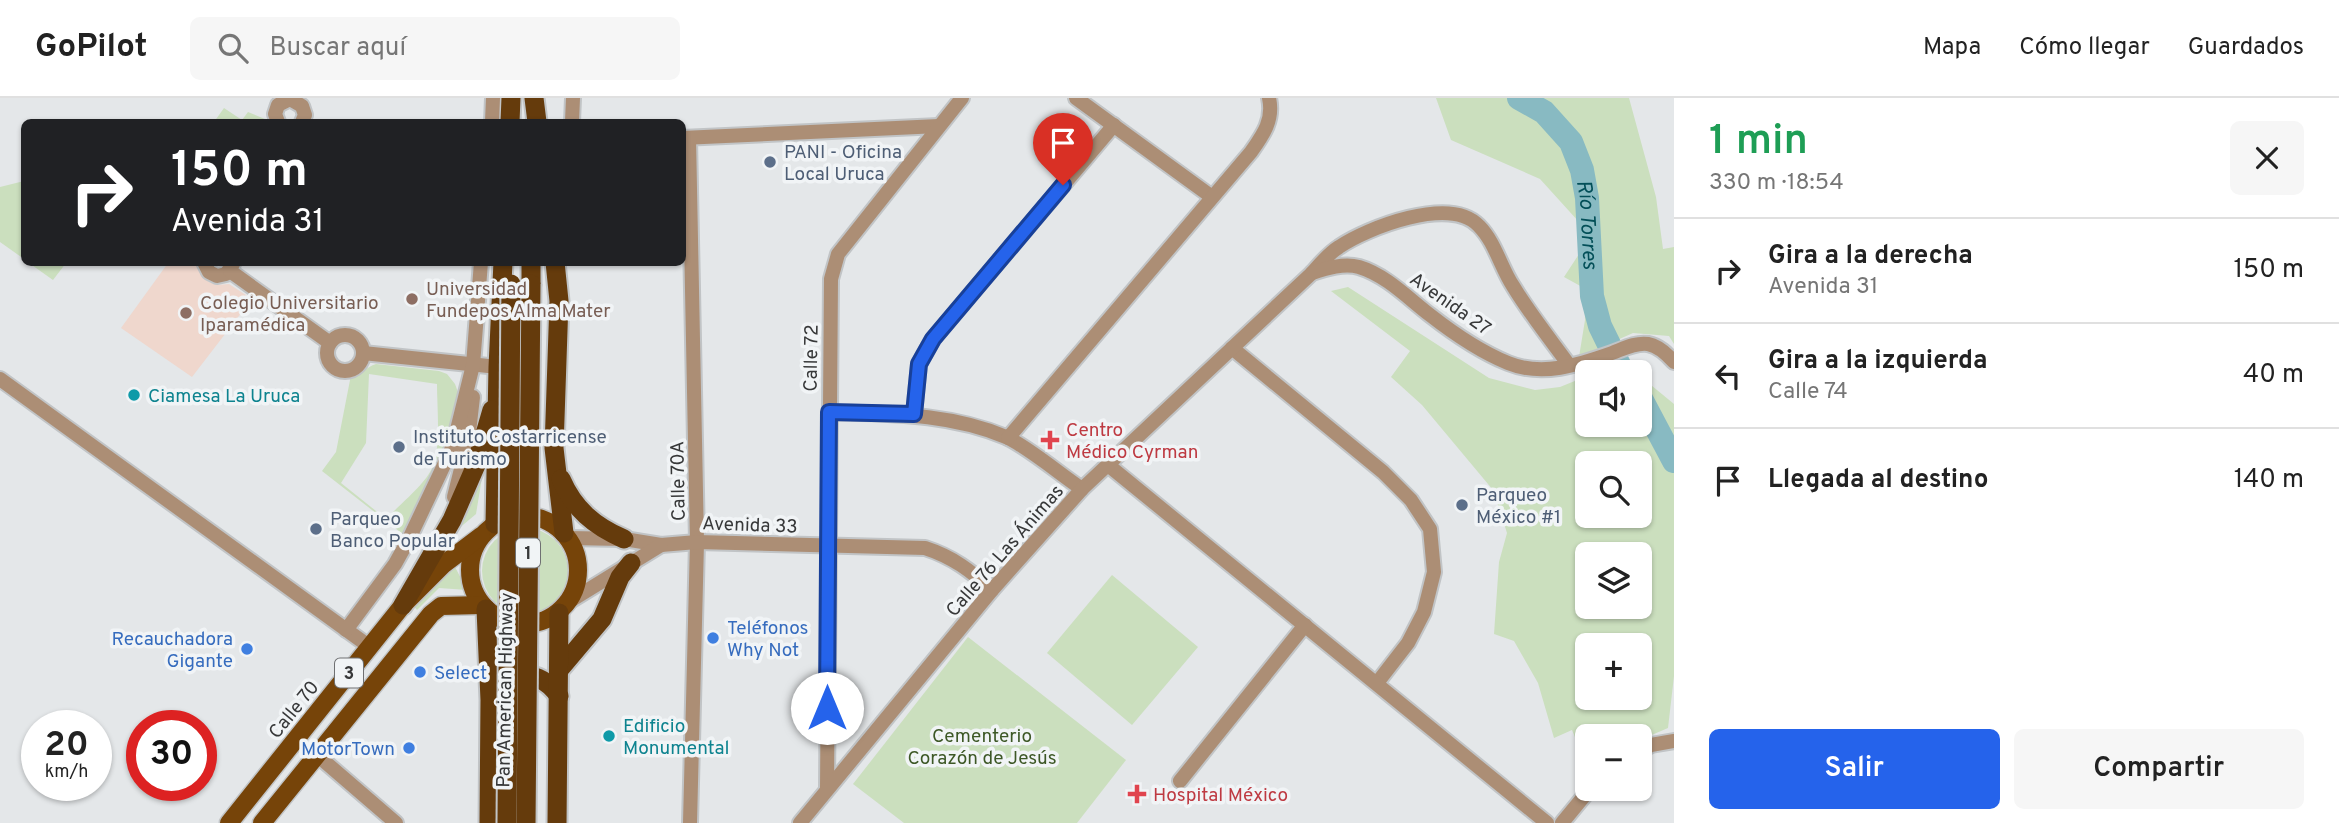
<!DOCTYPE html>
<html lang="es">
<head>
<meta charset="utf-8">
<style>
	:root { --surface:#fff; --page:#f6f6f6; --text:#222; --muted:#767676; --line:#e0e0e0; --accent:#2563eb }
	body { margin:0; font-family:Overpass,sans-serif; background:var(--page); color:var(--text); height:100vh; display:flex; flex-direction:column; font-size:26px; white-space:nowrap }
	* { box-sizing:border-box; margin:0 }
	p { font-size:23px; color:var(--muted) }
	.icon { flex:none; width:38px; height:38px; fill:none; stroke:currentColor; stroke-width:2; stroke-linecap:round; stroke-linejoin:round }
	.map { position:relative; flex:1; overflow:hidden }
	.details { display:flex; flex-direction:column; background:var(--surface); width:665px }
	.details>* { flex:none }
	.top-card { position:absolute; left:21px; top:21px; width:665px; height:147px; border-radius:10px; box-shadow:0 2px 5px #0004; background:#202124; color:#fff; overflow:hidden }
	.controls { position:absolute; left:1575px; top:262px; display:grid; gap:14px }
	.controls a { display:grid; place-items:center; width:77px; height:77px; border-radius:10px; background:var(--surface); box-shadow:0 2px 5px #0004; font-size:35px }
	.speed { position:absolute; left:21px; top:612px; display:flex; gap:14px; font-size:35px; font-weight:700; text-align:center }
	.speed>* { display:grid; place-content:center; width:91px; height:91px; border-radius:50%; background:var(--surface); box-shadow:0 2px 5px #0004; line-height:1 }
	.speed small { font-size:18px; font-weight:400 }
	.speed .limit { border:10px solid #d22; background:#fff; color:#111 }
	.pin { position:absolute; display:grid; place-items:center; width:60px; height:60px; color:#fff; margin:-72px -30px; border-radius:50% 50% 50% 0; rotate:-45deg; box-shadow:0 0 7px #0007 }
	.pin .icon { rotate:45deg }
	.me { position:absolute; width:77px; margin:-38px; rotate:0deg; stroke-linejoin:round; filter:drop-shadow(0 0 5px #0008) }
	.turn { display:flex; align-items:center; gap:24px; height:147px; padding:0 35px; font-size:32px }
	.turn .icon { width:91px; height:91px; stroke-width:2.5 }
	.turn b { display:block; font-size:49px; line-height:60px }
	.round { display:grid; place-items:center; flex:none; width:74px; height:74px; border-radius:10px; background:var(--page) }
	.overview { display:flex; align-items:center; justify-content:space-between; height:119px; padding:0 35px }
	h1 { font-size:42px; font-weight:600; line-height:52px; color:#1e9e55 }
	.action { display:flex; gap:14px; margin-top:auto; padding:14px 35px }
	.action a { flex:1; height:80px; border-radius:10px; background:var(--accent); color:#fff; font-size:28px; font-weight:600; line-height:80px; text-align:center }
	.action a+a { background:var(--page); color:var(--text) }
	ul { padding:0; list-style:none }
	li { display:flex; align-items:center; gap:21px; height:105px; padding:0 35px; border-top:2px solid var(--line) }
	li div { flex:1 }
	li b { display:block; font-size:26px }
	li em { font-style:normal }
	header { display:flex; align-items:center; gap:42px; box-sizing:border-box; height:98px; padding:0 35px; background:var(--surface); border-bottom:2px solid var(--line) }
	header strong { font-size:33px }
	nav { display:flex; gap:38px; margin-inline-start:auto; font-size:24px }
	.search { width:490px; height:63px; background:var(--page); display:flex; align-items:center; gap:18px; box-sizing:border-box; padding:0 24px; border-radius:10px; color:var(--muted); font-size:26px }
	main { display:flex; flex:1; min-height:0 }
	.map>svg:first-child { display:block }
	.education { fill:#efd7cd }
	.green { fill:#cbdfbe; fill-rule:evenodd }
	.lines { fill:none; stroke-linecap:round; stroke-linejoin:round }
	.river { stroke:#88bac2; stroke-width:24 }
	.minor-casing { stroke:#c1c4c6; stroke-width:18 }
	.tertiary-casing { stroke:#c1c4c6; stroke-width:18 }
	.primary-casing { stroke:#c1c4c6; stroke-width:21 }
	.trunk-casing { stroke:#c1c4c6; stroke-width:23 }
	.minor { stroke:#ac8e75; stroke-width:14 }
	.tertiary { stroke:#ac8e75; stroke-width:14 }
	.primary { stroke:#764409; stroke-width:18 }
	.trunk { stroke:#653b0c; stroke-width:19 }
	.trunk-bridge-casing { stroke:#c1c4c6; stroke-width:23; stroke-linecap:butt }
	.trunk-bridge { stroke:#653b0c; stroke-width:19 }
	.route-casing { stroke:#184099; stroke-width:18 }
	.route { stroke:#2563eb; stroke-width:12 }
	.service-dot { fill:#5c6f8a; stroke:#f1f4f6; stroke-width:2.5 }
	.education-dot { fill:#8d6e63; stroke:#f1f4f6; stroke-width:2.5 }
	.culture-dot { fill:#0f9aa8; stroke:#f1f4f6; stroke-width:2.5 }
	.health-dot { fill:#e0444e; stroke:#f1f4f6; stroke-width:2.5 }
	.shop-dot { fill:#3f7fe0; stroke:#f1f4f6; stroke-width:2.5 }
	.labels { text-anchor:middle; stroke-width:7; stroke-linejoin:round; paint-order:stroke }
	.shield { fill:#f1f4f6; stroke:#6f7072; stroke-width:2 }
	.shield-label { font-size:18px; font-weight:bold; fill:#373839 }
	.service-label { font-size:19px; fill:#4e5e75; stroke:#f1f4f6; text-anchor:start }
	.education-label { font-size:19px; fill:#785e54; stroke:#f1f4f6; text-anchor:start }
	.street-label { font-size:19px; fill:#373839; stroke:#f1f4f6 }
	.culture-label { font-size:19px; fill:#0d838f; stroke:#f1f4f6; text-anchor:start }
	.health-label { font-size:19px; fill:#be3a42; stroke:#f1f4f6; text-anchor:start }
	.shop-label { font-size:19px; fill:#366cbe; stroke:#f1f4f6; text-anchor:start }
	.park-label { font-size:19px; fill:#3d5826; stroke:#f1f4f6 }
	.water-label { font-size:21px; font-style:italic; fill:#034f58; stroke:#f1f4f6 }
</style>
</head>
<body>
<header>
<strong>GoPilot</strong>
<div class="search"><svg class="icon" aria-label="search" viewBox="0 0 24 24"><circle cx="10" cy="10" r="6"/><path d="M15 15l6 6"/></svg>Buscar aquí</div>
<nav><a>Mapa</a><a>Cómo llegar</a><a>Guardados</a></nav>
</header>
<main>
<div class="map">
<svg width="1674" height="725" viewBox="0 0 1674 725">
	<rect width="100%" height="100%" fill="#e4e7e9"/>
	<path class="education" d="M168,165H197L202,178L209,184L216,187L229,186L252,201L192,279L121,230Z"/>
	<g class="green">
		<path d="M1436,0H1629L1656,99L1663,151L1674,149V246L1669,238L1633,235L1579,259L1585,222L1584,190L1564,179L1581,153L1579,124L1540,81L1451,42Z"/>
		<path d="M224,10L242,22L248,14L272,24H214Z"/>
		<path d="M24,83V161L0,144V89Z"/>
		<path d="M29,165H66L53,182Z"/>
		<path d="M1348,189L1489,280L1535,292L1560,289L1587,278V327H1640V278L1674,306V578L1668,630L1640,642V639H1587L1586,665L1572,632L1554,640L1538,585L1514,543L1494,536L1499,464L1507,435L1493,392L1422,307L1391,279L1410,253L1331,193ZM1587,366H1640V418H1587ZM1587,457H1640V509H1587ZM1587,548H1640V600H1587Z"/>
		<path d="M376,266L439,273L447,276L455,286L459,297L447,346L404,437L322,373L336,354L351,277C362,277 366,269 376,266ZM369,276L437,286C437,309 441,347 433,368C426,386 399,407 386,421L341,385L366,345Z"/>
		<path d="M488,343L476,416L444,443Z"/>
		<circle cx="525" cy="473" r="43"/>
		<path d="M454,467L467,492L439,490L417,512L412,506Z"/>
		<path d="M1112,477L1198,549L1132,627L1047,555Z"/>
		<path d="M968,539L1126,662L1077,725H904L853,686Z"/>
	</g>
	<g class="lines">
		<g class="river">
			<path id="s1" d="M1519,0L1544,14L1571,44L1582,72L1587,100L1592,198L1600,228L1623,275"/>
			<path d="M1640,299L1674,363"/>
		</g>
		<g class="minor-casing">
			<g id="minor">
				<path d="M1076,0L1212,99"/>
				<path d="M278,24L275,16L278,7L290,1L302,8L305,17L302,24"/>
				<path d="M492,24L493,0"/>
				<path d="M572,24L573,0"/>
				<path d="M682,40L939,28"/>
				<path d="M689,40L697,444L690,725"/>
				<path d="M204,164L209,174L217,178L226,176L233,166"/>
				<path d="M230,173L330,245"/>
				<path d="M1312,175C1320,166 1328,156 1339,149C1367,130 1450,97 1479,128C1495,144 1501,170 1513,188C1530,216 1550,241 1569,267"/>
				<circle cx="345" cy="255" r="18"/>
				<path d="M1232,250L1383,374L1411,402L1430,431L1434,474L1424,514L1408,545L1377,585"/>
				<path d="M363,255L498,269"/>
				<path d="M0,281L370,549"/>
				<path d="M829,314C889,316 949,315 1006,339C1028,349 1061,377 1082,391"/>
				<path d="M914,316L919,266L933,241L1114,27"/>
				<path d="M1008,340L1251,54C1263,37 1274,22 1269,0"/>
				<path d="M1108,367L1547,725"/>
				<path d="M454,399L468,343L473,299"/>
				<path d="M346,532L395,466L409,441L453,348L473,267L481,164"/>
				<path d="M1640,653L1651,647L1674,643"/>
				<path d="M317,657L396,725"/>
				<path d="M1180,683L1305,527"/>
				<path d="M827,691L831,181L838,156L962,0"/>
				<path d="M800,725L992,492"/>
				<path d="M1562,725L1590,691"/>
			</g>
		</g>
		<g class="tertiary-casing">
			<g id="tertiary">
				<path d="M568,440L624,441L661,447L697,444L925,450C953,459 971,473 992,492L1082,391L1312,175C1327,170 1344,165 1359,169C1386,177 1409,201 1430,217C1453,235 1481,254 1508,265C1542,279 1578,267 1612,255C1623,251 1636,244 1648,246C1659,248 1667,256 1674,264"/>
				<path d="M570,503L661,447"/>
			</g>
		</g>
		<g class="primary-casing">
			<g id="primary">
				<circle cx="524" cy="472" r="54"/>
				<path d="M229,725L403,507L444,466L481,438"/>
				<path d="M262,725L431,516L441,508L482,507"/>
			</g>
		</g>
		<g class="trunk-casing">
			<g id="trunk">
				<path d="M534,0L537,24"/>
				<path d="M510,24L511,0"/>
				<path d="M555,164L559,203L554,350L564,435"/>
				<path d="M531,186V164"/>
				<path d="M561,381C574,411 594,428 624,441"/>
				<path d="M495,426L498,269L503,164"/>
				<path d="M403,507L452,422L476,367L492,312"/>
				<path d="M486,511L490,602L489,725"/>
				<path d="M559,572L602,521L620,479L631,465"/>
				<path d="M512,580C532,573 547,582 559,598"/>
				<path d="M557,725L559,515"/>
			</g>
		</g>
		<use href="#minor" class="minor"/>
		<use href="#tertiary" class="tertiary"/>
		<use href="#primary" class="primary"/>
		<use href="#trunk" class="trunk"/>
		<g class="trunk-bridge-casing">
			<g id="trunk-bridge">
				<path d="M507,725L511,186"/>
				<path d="M526,725L531,186"/>
			</g>
		</g>
		<use href="#trunk-bridge" class="trunk-bridge"/>
	</g>
	<g class="lines">
		<g class="route-casing">
			<path id="route" d="M827,610L829,314L914,316L919,266L933,241L1063,87"/>
		</g>
		<use href="#route" class="route"/>
	</g>
	<g class="service-dot">
		<circle cx="770" cy="64" r="7"/>
		<circle cx="399" cy="349" r="7"/>
		<circle cx="1462" cy="407" r="7"/>
		<circle cx="316" cy="431" r="7"/>
	</g>
	<g class="education-dot">
		<circle cx="412" cy="201" r="7"/>
		<circle cx="186" cy="215" r="7"/>
	</g>
	<g class="culture-dot">
		<circle cx="134" cy="297" r="7"/>
		<circle cx="609" cy="638" r="7"/>
	</g>
	<g class="health-dot">
		<path d="M1046.5 331.5h7v7h7v7h-7v7h-7v-7h-7v-7h7z"/>
		<path d="M1133.5 685.5h7v7h7v7h-7v7h-7v-7h-7v-7h7z"/>
	</g>
	<g class="shop-dot">
		<circle cx="713" cy="540" r="7"/>
		<circle cx="247" cy="551" r="7"/>
		<circle cx="420" cy="574" r="7"/>
		<circle cx="409" cy="650" r="7"/>
	</g>
	<g class="labels">
		<g class="shield">
			<rect x="516" y="440.5" width="24" height="29" rx="5"/>
			<rect x="335" y="560.5" width="28" height="29" rx="5"/>
		</g>
		<g class="shield-label">
			<text x="528" y="461">1</text>
			<text x="349" y="581">3</text>
		</g>
		<g class="service-label">
			<text x="784" y="60">PANI - Oficina<tspan x="784" dy="22">Local Uruca</tspan></text>
			<text x="413" y="345">Instituto Costarricense<tspan x="413" dy="22">de Turismo</tspan></text>
			<text x="1476" y="403">Parqueo<tspan x="1476" dy="22">México #1</tspan></text>
			<text x="330" y="427">Parqueo<tspan x="330" dy="22">Banco Popular</tspan></text>
		</g>
		<g class="education-label">
			<text x="426" y="197">Universidad<tspan x="426" dy="22">Fundepos Alma Mater</tspan></text>
			<text x="200" y="211">Colegio Universitario<tspan x="200" dy="22">Iparamédica</tspan></text>
		</g>
		<g class="street-label">
			<text transform="translate(1451 205) rotate(35)" y="7">Avenida 27</text>
			<text transform="translate(810 260) rotate(-89)" y="7">Calle 72</text>
			<text transform="translate(677 383) rotate(-91)" y="7">Calle 70A</text>
			<text transform="translate(750 426) rotate(2)" y="7">Avenida 33</text>
			<text transform="translate(1004 452) rotate(-49)" y="7">Calle 76 Las Ánimas</text>
			<text transform="translate(504 592) rotate(-89)" y="7">Pan American Highway</text>
			<text transform="translate(293 611) rotate(-51)" y="7">Calle 70</text>
		</g>
		<g class="culture-label">
			<text x="148" y="304">Ciamesa La Uruca</text>
			<text x="623" y="634">Edificio<tspan x="623" dy="22">Monumental</tspan></text>
		</g>
		<g class="health-label">
			<text x="1066" y="338">Centro<tspan x="1066" dy="22">Médico Cyrman</tspan></text>
			<text x="1153" y="703">Hospital México</text>
		</g>
		<g class="shop-label">
			<text x="727" y="536">Teléfonos<tspan x="727" dy="22">Why Not</tspan></text>
			<text x="233" y="547" text-anchor="end">Recauchadora<tspan x="233" dy="22">Gigante</tspan></text>
			<text x="434" y="581">Select</text>
			<text x="395" y="657" text-anchor="end">MotorTown</text>
		</g>
		<g class="park-label">
			<text x="982" y="644">Cementerio<tspan x="982" dy="22">Corazón de Jesús</tspan></text>
		</g>
		<g class="water-label">
			<text dy="7" stroke="none"><textPath href="#s1" startOffset="154">Río Torres</textPath></text>
		</g>
	</g>
</svg>
<div class="controls">
<a><svg class="icon" aria-label="sound" viewBox="0 0 24 24"><path d="M4 9h4l5-4v14l-5-4H4zM17 9q2 3 0 6"/></svg></a>
<a><svg class="icon" aria-label="search" viewBox="0 0 24 24"><circle cx="10" cy="10" r="6"/><path d="M15 15l6 6"/></svg></a>
<a><svg class="icon" aria-label="layers" viewBox="0 0 24 24"><path d="M12 4l9 5-9 5-9-5zM3 14l9 5 9-5"/></svg></a>
<a>+</a>
<a>−</a>
</div>
<div class="speed"><div>20<small>km/h</small></div><div class="limit">30</div></div>
<div class="pin" style="left:1063px;top:87px;background:#d93025"><svg class="icon" aria-label="arrive" viewBox="0 0 24 24"><path d="M6 21V4h12l-3 4 3 4H6"/></svg></div>
<svg class="me" style="left:827px;top:610px" viewBox="-20 -20 40 40"><circle r="19" fill="#fff"/><path d="M0-13L10 11 0 6-10 11z" fill="#2563eb"/></svg>
<div class="top-card">
<div class="turn"><svg class="icon" aria-label="right" viewBox="0 0 24 24"><path d="M7 20v-9h11M14 6l5 5-5 5"/></svg><div><b>150 m</b>Avenida 31</div></div>
</div>
</div>
<section class="details">
<div class="overview"><div><h1>1 min</h1><p>330 m · 18:54</p></div><a class="round"><svg class="icon" aria-label="close" viewBox="0 0 24 24"><path d="M6 6l12 12M18 6L6 18"/></svg></a></div>
<ul>
<li><svg class="icon" aria-label="right" viewBox="0 0 24 24"><path d="M7 20v-9h11M14 6l5 5-5 5"/></svg><div><b>Gira a la derecha</b><p>Avenida 31</p></div><em>150 m</em></li>
<li><svg class="icon" aria-label="left" viewBox="0 0 24 24"><path d="M17 20v-9H6M10 6l-5 5 5 5"/></svg><div><b>Gira a la izquierda</b><p>Calle 74</p></div><em>40 m</em></li>
<li><svg class="icon" aria-label="arrive" viewBox="0 0 24 24"><path d="M6 21V4h12l-3 4 3 4H6"/></svg><div><b>Llegada al destino</b></div><em>140 m</em></li>
</ul>
<div class="action"><a>Salir</a><a>Compartir</a></div>
</section>
</main>
</body>
</html>
